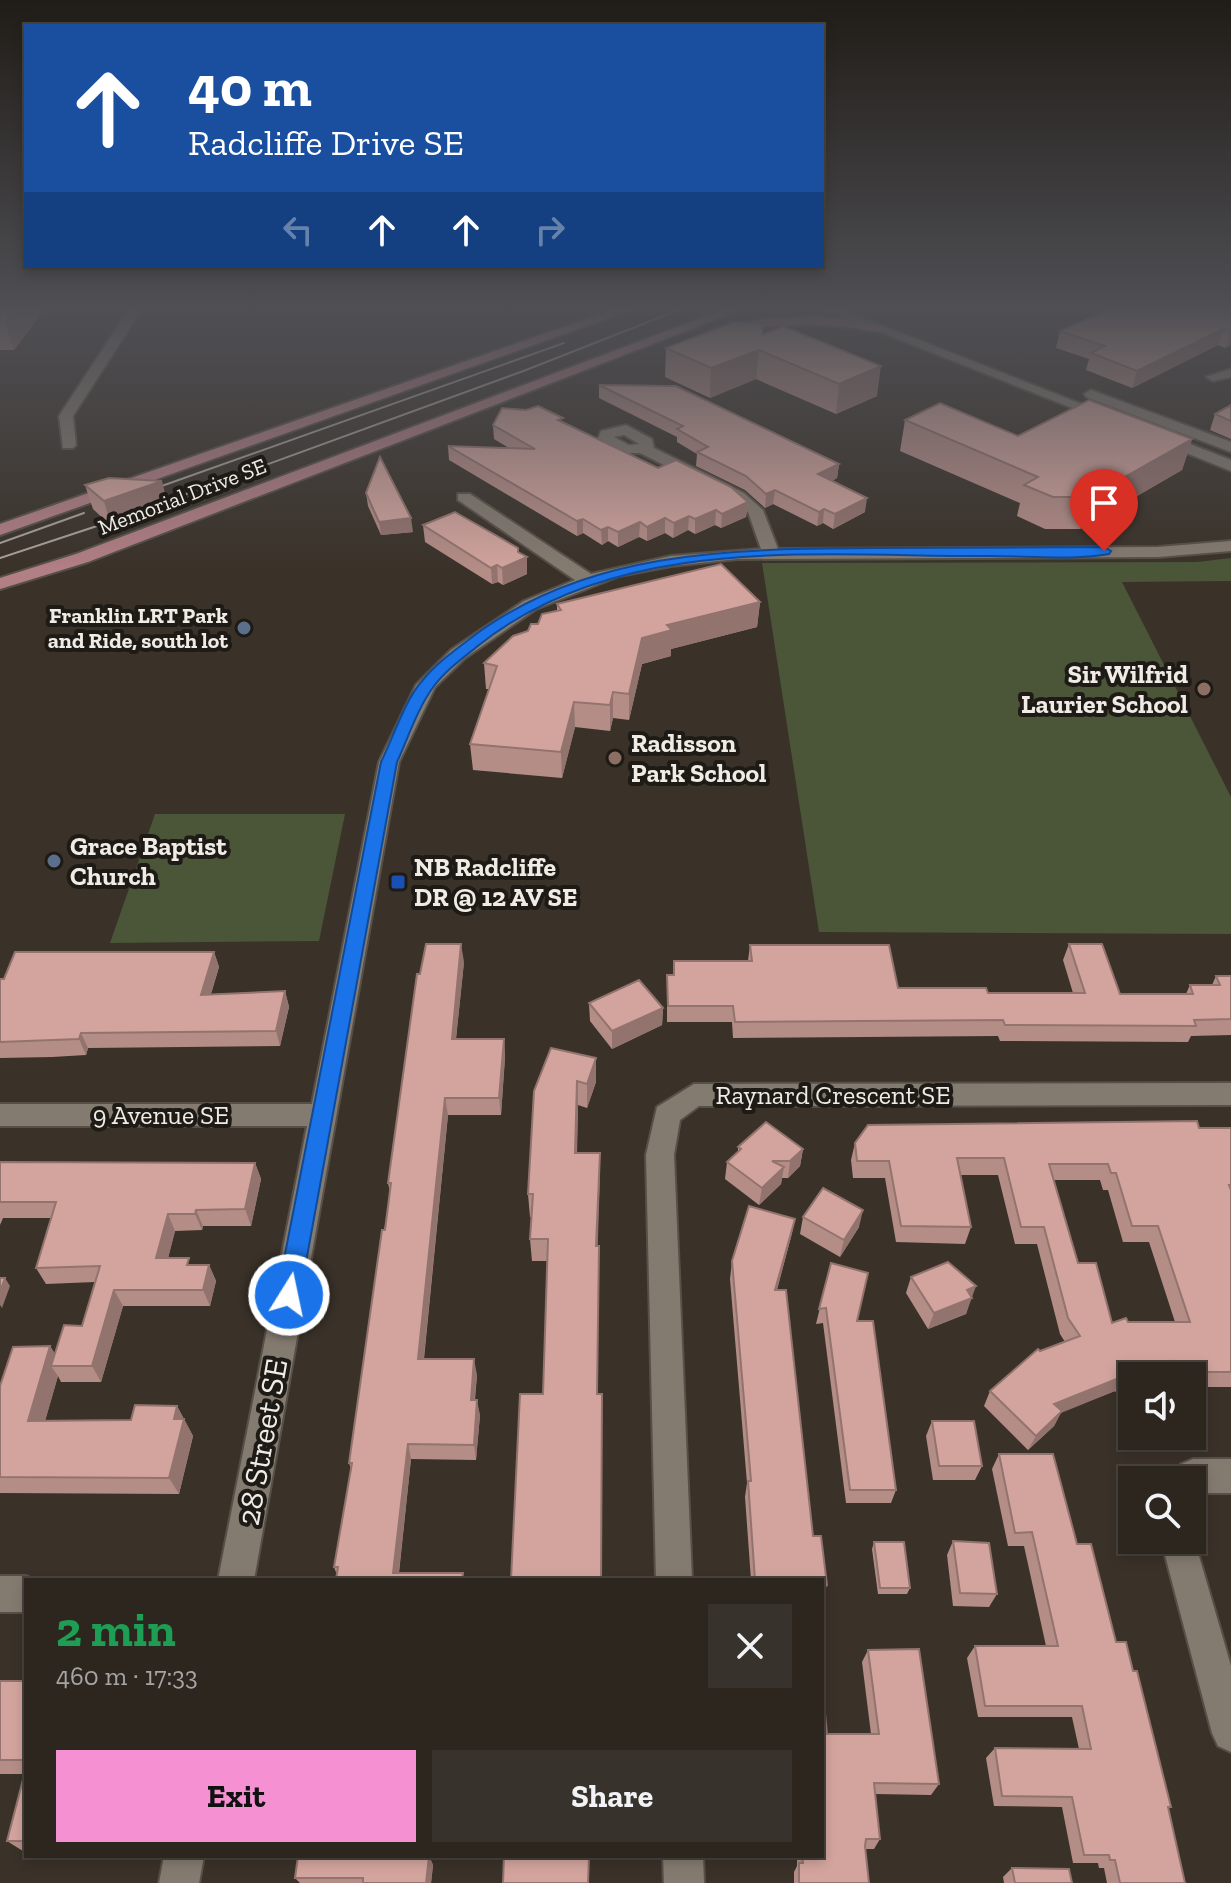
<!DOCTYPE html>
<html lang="en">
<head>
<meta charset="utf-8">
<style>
	:root { --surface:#2c261f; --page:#38322c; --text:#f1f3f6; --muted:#a6a5a4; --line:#48433d; --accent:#f591d2 }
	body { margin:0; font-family:"Zilla Slab",serif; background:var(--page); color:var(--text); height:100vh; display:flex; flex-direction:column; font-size:30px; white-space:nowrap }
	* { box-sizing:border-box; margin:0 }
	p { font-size:26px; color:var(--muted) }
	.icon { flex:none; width:44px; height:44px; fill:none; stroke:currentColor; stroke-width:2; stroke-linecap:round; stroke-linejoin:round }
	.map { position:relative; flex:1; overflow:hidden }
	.panel { position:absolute; left:24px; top:1578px; width:800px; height:280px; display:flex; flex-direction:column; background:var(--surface); border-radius:0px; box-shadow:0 4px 12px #0003,0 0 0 2px var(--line) }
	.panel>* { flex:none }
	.hud { position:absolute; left:24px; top:24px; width:800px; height:244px; border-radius:0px; box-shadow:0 4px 12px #0003,0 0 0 2px var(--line); background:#1a4fa0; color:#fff; overflow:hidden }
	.fabs { position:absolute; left:1118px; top:1362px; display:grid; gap:16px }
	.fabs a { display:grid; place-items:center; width:88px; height:88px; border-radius:0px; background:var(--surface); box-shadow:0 4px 12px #0003,0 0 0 2px var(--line); font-size:40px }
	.pin { position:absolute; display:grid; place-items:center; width:68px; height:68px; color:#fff; margin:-82px -34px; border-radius:50% 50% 50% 0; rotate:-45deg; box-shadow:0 0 8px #0007 }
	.pin .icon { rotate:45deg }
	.me { position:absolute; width:88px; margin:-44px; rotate:10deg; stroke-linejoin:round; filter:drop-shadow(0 0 6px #0008) }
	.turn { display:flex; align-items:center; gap:28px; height:168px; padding:0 32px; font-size:36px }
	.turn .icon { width:104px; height:104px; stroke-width:2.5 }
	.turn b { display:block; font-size:56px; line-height:68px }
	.lanes { display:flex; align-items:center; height:76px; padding:0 32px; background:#0003; justify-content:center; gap:40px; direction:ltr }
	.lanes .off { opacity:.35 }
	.round { display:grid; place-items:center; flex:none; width:84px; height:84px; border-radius:0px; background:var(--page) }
	.summary { display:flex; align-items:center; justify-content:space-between; height:136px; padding:0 32px }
	h1 { font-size:48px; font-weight:700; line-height:60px; color:#1e9e55 }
	.button { display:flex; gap:16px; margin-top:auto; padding:16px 32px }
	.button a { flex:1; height:92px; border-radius:0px; background:var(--accent); color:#111; font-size:32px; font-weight:700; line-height:92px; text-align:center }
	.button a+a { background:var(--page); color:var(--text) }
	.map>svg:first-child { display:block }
	.green { fill:#4a5637 }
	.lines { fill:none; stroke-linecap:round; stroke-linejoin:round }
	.minor-casing { stroke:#575048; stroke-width:4 }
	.major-casing { stroke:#575048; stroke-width:4 }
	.minor { fill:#847b70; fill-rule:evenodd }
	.major { fill:#b27f85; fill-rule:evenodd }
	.tram { stroke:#a9a39b; stroke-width:2 }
	.wall { fill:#b58d87; fill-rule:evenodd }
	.shaded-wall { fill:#93736e }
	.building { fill:#d2a49d; stroke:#93736e; stroke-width:2; fill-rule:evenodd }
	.route { fill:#1a73e8; stroke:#114b97; stroke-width:2 }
	.service-dot { fill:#5c6f8a; stroke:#1e1b17; stroke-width:3 }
	.education-dot { fill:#8d6e63; stroke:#1e1b17; stroke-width:3 }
	.transit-dot { fill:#1a4fb4; stroke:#1e1b17; stroke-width:3 }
	.labels { text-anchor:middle; stroke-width:8; stroke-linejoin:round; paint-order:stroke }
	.far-street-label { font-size:22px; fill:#f0ebe5; stroke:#1e1b17 }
	.far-poi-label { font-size:22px; font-weight:bold; fill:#f0ebe5; stroke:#1e1b17; text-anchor:end }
	.poi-label { font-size:26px; font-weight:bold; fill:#f0ebe5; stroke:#1e1b17; text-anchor:start }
	.street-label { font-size:26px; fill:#f0ebe5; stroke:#1e1b17 }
	.near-street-label { font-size:32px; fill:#f0ebe5; stroke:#1e1b17 }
</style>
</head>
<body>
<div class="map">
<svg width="1231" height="1883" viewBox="0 0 1231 1883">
	<rect width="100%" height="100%" fill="#3a3229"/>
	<g class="green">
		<path d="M1231,558V581L1122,582L1231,797V934L819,932L762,563L1197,562Z"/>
		<path d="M155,814H345L319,941L110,943Z"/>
	</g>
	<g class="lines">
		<g class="minor-casing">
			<g id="minor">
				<path d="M129,309H142L73,416L76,445L73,448H63L59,416Z"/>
				<path d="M822,309H840L1117,418L1110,422L1105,421Z"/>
				<path d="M1231,369V377L1213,381L1206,377Z"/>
				<path d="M1091,390L1231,442V452L1086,397L1084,394Z"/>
				<path d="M626,425L652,439L654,448L744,493L763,510L778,549L1158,547L1231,541V551L1158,557L737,559L671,566L619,576L536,609L465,658L435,687L399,762L254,1580H218L307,1126H0V1104H312L379,762L416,685L451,650L524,601L575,580L458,500V494H470L591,574L671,556L761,549L748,512L732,499L640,453H622L598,439L601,431ZM624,435L639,444L629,445L614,437Z"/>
				<path d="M1159,432L1231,460V471L1154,440V434Z"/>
				<path d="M1231,1083V1105L699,1106L680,1120L674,1155L692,1580H656L646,1155L657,1107L694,1084Z"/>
				<path d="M1193,1459H1231V1493H1200L1192,1496V1480H1173L1181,1464Z"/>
				<path d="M1192,1532L1231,1666V1752L1218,1746L1212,1733L1161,1540H1192Z"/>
				<path d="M0,1576H26L35,1580H26V1612H0Z"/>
				<path d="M164,1856H204L199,1883H159Z"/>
				<path d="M663,1856H703L704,1883H664Z"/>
			</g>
		</g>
		<g class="major-casing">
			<g id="major">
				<path d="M615,309H634L0,535V524Z"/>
				<path d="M725,309H743L88,562L0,589V578L76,554Z"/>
				<path d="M819,316L878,324L885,328L878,332C825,322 776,322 724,335L717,331L763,319Z"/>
			</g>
		</g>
		<use href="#minor" class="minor"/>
		<use href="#major" class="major"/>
		<g class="tram">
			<path d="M142,493L564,343"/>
			<path d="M148,508L526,370L681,309"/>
			<path d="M0,543L84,513"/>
			<path d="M0,558L97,526"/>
		</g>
	</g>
	<g class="wall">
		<path d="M0,309H45L14,350H0Z"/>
		<path d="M1231,309V345L1225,348L1218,345L1132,388L1086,370L1089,359L1056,348L1060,331Z"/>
		<path d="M763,334L877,396L836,414L756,379L710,398L665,377L666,348Z"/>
		<path d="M599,385L839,464L837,478L832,481L865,512L833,529L823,523L817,526L773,504L765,508L745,490L696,466L697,454L677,442V437L599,398Z"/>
		<path d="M1231,405V439L1210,430L1215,414Z"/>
		<path d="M905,420L1018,436L1192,439L1182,470L1080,529H1045L1017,516L1020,503L900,451Z"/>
		<path d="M563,422L658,468L748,502L746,517L721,528L715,525L695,534L688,530L673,538L665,533L647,541L639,537L618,547L608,541L602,545L583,533L577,536L449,460L448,446L509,448L494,439L493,425Z"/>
		<path d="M85,485L168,505L111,526L93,509Z"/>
		<path d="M366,493L413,532L381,535L368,506Z"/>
		<path d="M423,525L518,552L527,557V574L503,585L498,582L492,584L425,542Z"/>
		<path d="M760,602L757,627L671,649V656L642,664L629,720L613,718L610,731L575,727L562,778L473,770L470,744L489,689H486L484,663L557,610V604Z"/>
		<path d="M1069,944L1120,994H1186L1190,985H1212L1216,976H1231V1035L1191,1036L1188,1042L1000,1041L998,1036L733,1038L732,1022H667V975H673L674,961H748L750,945L898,988L988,993H1073L1063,960Z"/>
		<path d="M214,952L219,967L211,994L285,991L289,1007L280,1046L88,1048L86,1055L52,1057L0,1058V979Z"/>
		<path d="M464,962L456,1039H504L505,1057L501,1115H448L424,1359L477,1375L475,1400L480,1415L476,1460L411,1459L399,1573H463L464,1580H336L337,1575L334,1567L351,1469L349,1463L390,1192L388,1183Z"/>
		<path d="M589,1003L663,1008L662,1025L612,1049L590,1021Z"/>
		<path d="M596,1058V1082L587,1108L578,1105L577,1153H600L597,1246L599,1268L543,1394L548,1261H532L530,1239L532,1217H530L528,1194L534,1091Z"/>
		<path d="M1199,1128H1231V1387H1192V1376H1132L1118,1395L1115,1391L1061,1412L1054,1426L1028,1450L984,1406L990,1391L1040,1351L1065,1342L1060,1334L1037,1244H1015L998,1175H960L971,1227L965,1244L896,1242L885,1178H853L851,1160L855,1143ZM1054,1180H1100L1103,1190H1108L1123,1242H1149L1175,1322H1128L1112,1323L1078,1263Z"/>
		<path d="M738,1147L803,1149L800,1166L788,1178H782L781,1184L759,1205L725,1179L727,1162L738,1152Z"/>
		<path d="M0,1162L255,1163L261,1179L251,1226H203L202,1230L175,1231L168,1258L192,1265H209L216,1281L210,1306H123L101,1382H61L58,1376L45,1421L131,1420L177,1406L193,1436L179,1494L0,1493V1386L50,1346L55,1354L82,1326L95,1282L46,1284L36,1268L51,1218H3L0,1225Z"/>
		<path d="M803,1217L859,1227L840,1257L800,1234Z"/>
		<path d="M795,1219L791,1237L777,1290L813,1536L827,1585L822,1599V1580H751L745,1497L747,1483L730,1279L732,1261Z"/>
		<path d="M831,1263L857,1321L896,1490L891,1503H846L823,1323L816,1324Z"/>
		<path d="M911,1277L971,1297L966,1314L928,1329L906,1293Z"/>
		<path d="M932,1421L982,1466L975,1480H933L926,1436Z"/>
		<path d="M999,1454L1077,1544L1116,1642L1133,1671L1171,1807L1168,1809L1185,1883H1107L1104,1868H1099L1098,1863H1073L1062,1807L994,1806L986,1758L995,1748L1079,1749L1072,1717H978L967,1658L975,1646H1046L1024,1546H1008L992,1469Z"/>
		<path d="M953,1541L997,1594L989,1607L953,1606L947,1555Z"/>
		<path d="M874,1542L910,1588L907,1594H878L872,1549Z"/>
		<path d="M868,1650L939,1784L931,1795L875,1794L880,1839L874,1849H865L869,1883H794V1872L797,1866V1856H822L827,1734H871L862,1662Z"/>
		<path d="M0,1681H26V1853L7,1841L24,1774H0Z"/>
		<path d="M429,1856L433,1865L431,1883H300L295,1878Z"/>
		<path d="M1012,1868L1072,1883H1004L1003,1877Z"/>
	</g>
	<g class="shaded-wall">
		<path d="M15,309H45L14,350L5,322Z"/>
		<path d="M1223,329L1218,345L1132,388L1137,371Z"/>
		<path d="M1231,330V345L1225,348L1230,331Z"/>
		<path d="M759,350L756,379L710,398L711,368Z"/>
		<path d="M881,366L877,396L836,414L839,384Z"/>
		<path d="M1192,439L1182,470L1080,529L1089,497Z"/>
		<path d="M839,464L837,478L816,488L818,474Z"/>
		<path d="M162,481L168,505L111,526L104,501Z"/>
		<path d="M775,490L773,504L765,508L766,494Z"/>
		<path d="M867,498L865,512L833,529L835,514Z"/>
		<path d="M748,502L746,517L721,528L722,514Z"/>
		<path d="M824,509L823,523L817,526L819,512Z"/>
		<path d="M716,510L715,525L695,534V519Z"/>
		<path d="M689,516L688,530L673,538L674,523Z"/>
		<path d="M411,518L413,532L381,535L379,522Z"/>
		<path d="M665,518V533L647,541V527Z"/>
		<path d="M583,519V533L577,536V521Z"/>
		<path d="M640,522L639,537L618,547V532Z"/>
		<path d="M608,527V541L602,545L601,530Z"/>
		<path d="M527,557V574L503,585L502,568Z"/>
		<path d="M497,565L498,582L492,584L491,568Z"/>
		<path d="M760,602L757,627L671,649V656L642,664L629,720V694L642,638L667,625Z"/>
		<path d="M613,692V718L610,731V705Z"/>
		<path d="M574,702L575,727L562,778L561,752Z"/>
		<path d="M461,944L464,962L454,1057L452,1039Z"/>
		<path d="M214,952L219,967L206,1010L201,995Z"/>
		<path d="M285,991L289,1007L280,1046L276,1031Z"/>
		<path d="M663,1008L662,1025L612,1049V1031Z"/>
		<path d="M81,1033L88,1048L86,1055L79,1039Z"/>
		<path d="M504,1039L505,1057L501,1115L499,1098Z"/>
		<path d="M596,1058V1082L587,1108V1084Z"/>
		<path d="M577,1081L578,1105L576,1177L575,1153Z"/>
		<path d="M445,1098L448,1115L422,1375L418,1359Z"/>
		<path d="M803,1149L800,1166L788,1178L790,1161Z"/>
		<path d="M600,1153V1177L597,1268L596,1246Z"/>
		<path d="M255,1163L261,1179L251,1226L245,1209Z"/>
		<path d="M784,1167L781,1184L759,1205L762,1188Z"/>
		<path d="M196,1210L203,1226L202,1230L195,1214Z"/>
		<path d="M863,1210L859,1227L840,1257L844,1240Z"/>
		<path d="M168,1214L175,1231L164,1274L156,1258Z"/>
		<path d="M795,1219L791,1237L772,1307L775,1290Z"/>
		<path d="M209,1265L216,1281L210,1306L203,1290Z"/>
		<path d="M5,1278L10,1286L2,1308L0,1305V1291Z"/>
		<path d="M976,1286L966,1314L928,1329L934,1313L967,1290Z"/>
		<path d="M114,1290L123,1306L101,1382L92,1366Z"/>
		<path d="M50,1346L61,1364L51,1366L58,1376L40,1438L28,1421Z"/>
		<path d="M474,1359L477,1375L473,1415L471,1400Z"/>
		<path d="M1172,1361L1162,1376H1136Z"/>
		<path d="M1124,1376L1115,1391L1061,1413L1054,1426L1028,1450L1054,1404Z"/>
		<path d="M1132,1378V1389L1118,1395L1127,1380Z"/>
		<path d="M477,1400L480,1415L476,1460L474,1445Z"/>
		<path d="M177,1406L193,1436L179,1494L169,1478L174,1419Z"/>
		<path d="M408,1444L411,1459L398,1580L393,1573Z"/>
		<path d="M429,1856L433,1865L431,1883H426Z"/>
	</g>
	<g class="building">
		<path d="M0,309H15L5,322H0Z"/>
		<path d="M1109,309H1231V330L1223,329L1137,371L1091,353L1105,346L1060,331Z"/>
		<path d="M734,322L762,323L763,334L783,326L881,366L839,384L759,350L711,368L666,348Z"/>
		<path d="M599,385L676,386L839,464L818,474L867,498L835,514L824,509L819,512L775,490L766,494L746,476L697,452L708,447L677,429L683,426Z"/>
		<path d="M1089,400L1192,439L1089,497H1053L1024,485L1038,477L905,420L940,403L1018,436Z"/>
		<path d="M1231,405V421L1215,414Z"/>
		<path d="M538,406L563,418L558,420L658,468L676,460L731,487L748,502L722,514L716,510L695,519L689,516L674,523L665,518L647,527L640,522L618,532L608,527L601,530L583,519L577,521L448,446L535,449L493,425L502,408L526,410Z"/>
		<path d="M380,457L411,518L379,522L366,493Z"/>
		<path d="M109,478L162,481L104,501L85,485Z"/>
		<path d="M455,512L518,548V552L527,557L502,568L497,565L491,568L423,525Z"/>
		<path d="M721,564L760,602L667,625L672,630L642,638L629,694L613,692L610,705L574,702L561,752L470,744L497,666L484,663L513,636L528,631L531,624H538L542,614L561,610L557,604Z"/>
		<path d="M426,944H461L452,1039H504L499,1098H445L418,1359H474L471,1400H477L474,1445L408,1444L393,1573H463L462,1580H336L338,1567H334L352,1463H349L382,1230H385L391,1183H388L417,974H420Z"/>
		<path d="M1069,944H1102L1120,994H1193L1190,985H1220L1216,976H1231V1019L1194,1020L1196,1026L1005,1025L1003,1020L735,1022L733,1006H668L667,975H674V961H752L750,945H889L898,988H986L988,993H1085Z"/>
		<path d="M15,952H214L201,995L285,991L276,1031L81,1033L79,1039L0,1042V979H4Z"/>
		<path d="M639,980L663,1008L612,1031L589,1003Z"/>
		<path d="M551,1048L596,1058L587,1084L577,1081L575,1153H600L596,1246H599L597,1394H602L601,1580H511L520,1394H543L548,1239H530L533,1194H528L534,1091Z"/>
		<path d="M1197,1121L1199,1128H1231V1185H1229L1231,1190V1372H1175L1172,1361L1136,1376H1132V1378L1127,1380L1124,1376L1054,1404L1062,1411L1036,1436L990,1391L1038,1349L1040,1351L1080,1336L1068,1318L1044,1227H1021L1004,1158H957L971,1227L901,1226L889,1161H857L855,1143L868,1125ZM1049,1164H1108L1111,1173H1116L1132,1226H1158L1190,1322H1128L1126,1318L1112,1323L1096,1263H1078Z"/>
		<path d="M766,1122L803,1149L790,1161H772L784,1167L762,1188L727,1162L741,1149L738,1147Z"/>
		<path d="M0,1162L255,1163L245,1209L196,1210L195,1214H168L156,1258H189L187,1265H209L203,1290H114L92,1366H51L64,1325L82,1326L100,1266L36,1268L56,1202H0Z"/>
		<path d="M823,1188L863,1210L844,1240L803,1217Z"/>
		<path d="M749,1206L795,1219L775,1290H786L813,1536H821L827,1585H822V1580H755L748,1481H751L732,1261Z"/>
		<path d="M948,1262L976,1286L967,1290L972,1298L934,1313L911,1277Z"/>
		<path d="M831,1263L868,1273L857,1321H873L896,1490H850L826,1308L819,1309Z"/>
		<path d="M0,1278H5L0,1291Z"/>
		<path d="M50,1346L28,1421L131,1420L135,1405L177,1406L174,1419H184L169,1478L0,1477V1386L13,1347Z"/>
		<path d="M932,1421H974L982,1466H939Z"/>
		<path d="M999,1454H1053L1077,1544H1091L1116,1642H1126L1133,1671H1137L1171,1807H1168L1185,1883H1120L1115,1860H1110L1109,1855H1084L1072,1797L1002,1796L995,1748L1091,1749L1082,1706H985L975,1646H1058L1032,1532L1015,1533Z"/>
		<path d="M953,1541L989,1543L997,1594L960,1593Z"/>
		<path d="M874,1542H904L910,1588H880Z"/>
		<path d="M919,1649L939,1784L874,1783L880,1839H866L865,1846L869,1883H799V1863H803L802,1856H822V1683L827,1734H879L868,1650Z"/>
		<rect x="0" y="1681" width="26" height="79"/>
		<path d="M26,1768V1841H7Z"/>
		<path d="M298,1856H429L426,1883H363V1878H295Z"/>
		<path d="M504,1856H589L588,1883H503Z"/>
		<path d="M1012,1868L1069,1869L1072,1883H1015Z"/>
	</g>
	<linearGradient id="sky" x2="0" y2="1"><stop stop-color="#201c17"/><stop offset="0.54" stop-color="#4f4f54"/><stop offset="1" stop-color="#4f4f54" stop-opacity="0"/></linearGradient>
	<rect width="1231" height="572" fill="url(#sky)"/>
	<path class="route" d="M1104,547L1111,551L1109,554C1073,561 1019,555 981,556C814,556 619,534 479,645C463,658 446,670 434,686C418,707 408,738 397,762L300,1295L297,1302L289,1305L281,1302L277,1295L381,762C393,738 405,700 422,681C435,665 451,653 467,641C586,548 736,549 879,548C954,548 1029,548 1104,547Z"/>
	<g class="service-dot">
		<circle cx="244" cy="628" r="8"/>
		<circle cx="54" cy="861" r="8"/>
	</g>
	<g class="education-dot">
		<circle cx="1204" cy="689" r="8"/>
		<circle cx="615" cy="758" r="8"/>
	</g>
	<rect class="transit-dot" x="390" y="874" width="16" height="16" rx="4"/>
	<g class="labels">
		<g class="far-street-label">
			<text transform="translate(182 496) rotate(-21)" y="8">Memorial Drive SE</text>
		</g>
		<g class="far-poi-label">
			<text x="228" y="623">Franklin LRT Park<tspan x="228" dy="25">and Ride, south lot</tspan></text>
		</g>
		<g class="poi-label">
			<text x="1188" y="683" text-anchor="end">Sir Wilfrid<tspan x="1188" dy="30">Laurier School</tspan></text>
			<text x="631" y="752">Radisson<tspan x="631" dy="30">Park School</tspan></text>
			<text x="70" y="855">Grace Baptist<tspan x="70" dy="30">Church</tspan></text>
			<text x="414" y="876">NB Radcliffe<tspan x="414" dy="30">DR @ 12 AV SE</tspan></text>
		</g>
		<g class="street-label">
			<text x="833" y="1104">Raynard Crescent SE</text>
			<text x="161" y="1124">9 Avenue SE</text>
		</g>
		<g class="near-street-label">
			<text transform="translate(262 1442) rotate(-80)" y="11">28 Street SE</text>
		</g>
	</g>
</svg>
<div class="fabs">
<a><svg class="icon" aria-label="sound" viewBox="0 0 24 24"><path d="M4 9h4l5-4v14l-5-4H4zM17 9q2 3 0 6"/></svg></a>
<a><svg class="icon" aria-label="search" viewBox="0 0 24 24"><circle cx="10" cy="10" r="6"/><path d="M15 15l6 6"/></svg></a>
</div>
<div class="pin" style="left:1104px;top:551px;background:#d93025"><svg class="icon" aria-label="arrive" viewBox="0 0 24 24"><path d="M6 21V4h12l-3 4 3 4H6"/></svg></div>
<svg class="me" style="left:289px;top:1295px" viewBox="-20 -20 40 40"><circle r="17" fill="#1a73e8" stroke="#fff" stroke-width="3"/><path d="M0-11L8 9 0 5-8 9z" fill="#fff"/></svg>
<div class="hud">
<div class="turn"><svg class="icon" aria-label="ahead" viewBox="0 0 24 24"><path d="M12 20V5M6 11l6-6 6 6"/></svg><div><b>40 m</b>Radcliffe Drive SE</div></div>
<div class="lanes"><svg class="icon off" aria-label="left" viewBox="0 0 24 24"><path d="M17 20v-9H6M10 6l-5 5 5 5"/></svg><svg class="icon" aria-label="ahead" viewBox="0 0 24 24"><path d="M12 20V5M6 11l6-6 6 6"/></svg><svg class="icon" aria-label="ahead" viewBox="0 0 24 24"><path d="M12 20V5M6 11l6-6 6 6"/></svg><svg class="icon off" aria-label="right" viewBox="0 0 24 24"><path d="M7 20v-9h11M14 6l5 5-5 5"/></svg></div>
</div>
<section class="panel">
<div class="summary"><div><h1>2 min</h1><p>460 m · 17:33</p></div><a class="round"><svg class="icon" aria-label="close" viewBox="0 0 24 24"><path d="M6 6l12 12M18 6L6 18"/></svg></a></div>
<div class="button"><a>Exit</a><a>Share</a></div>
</section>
</div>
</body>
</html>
